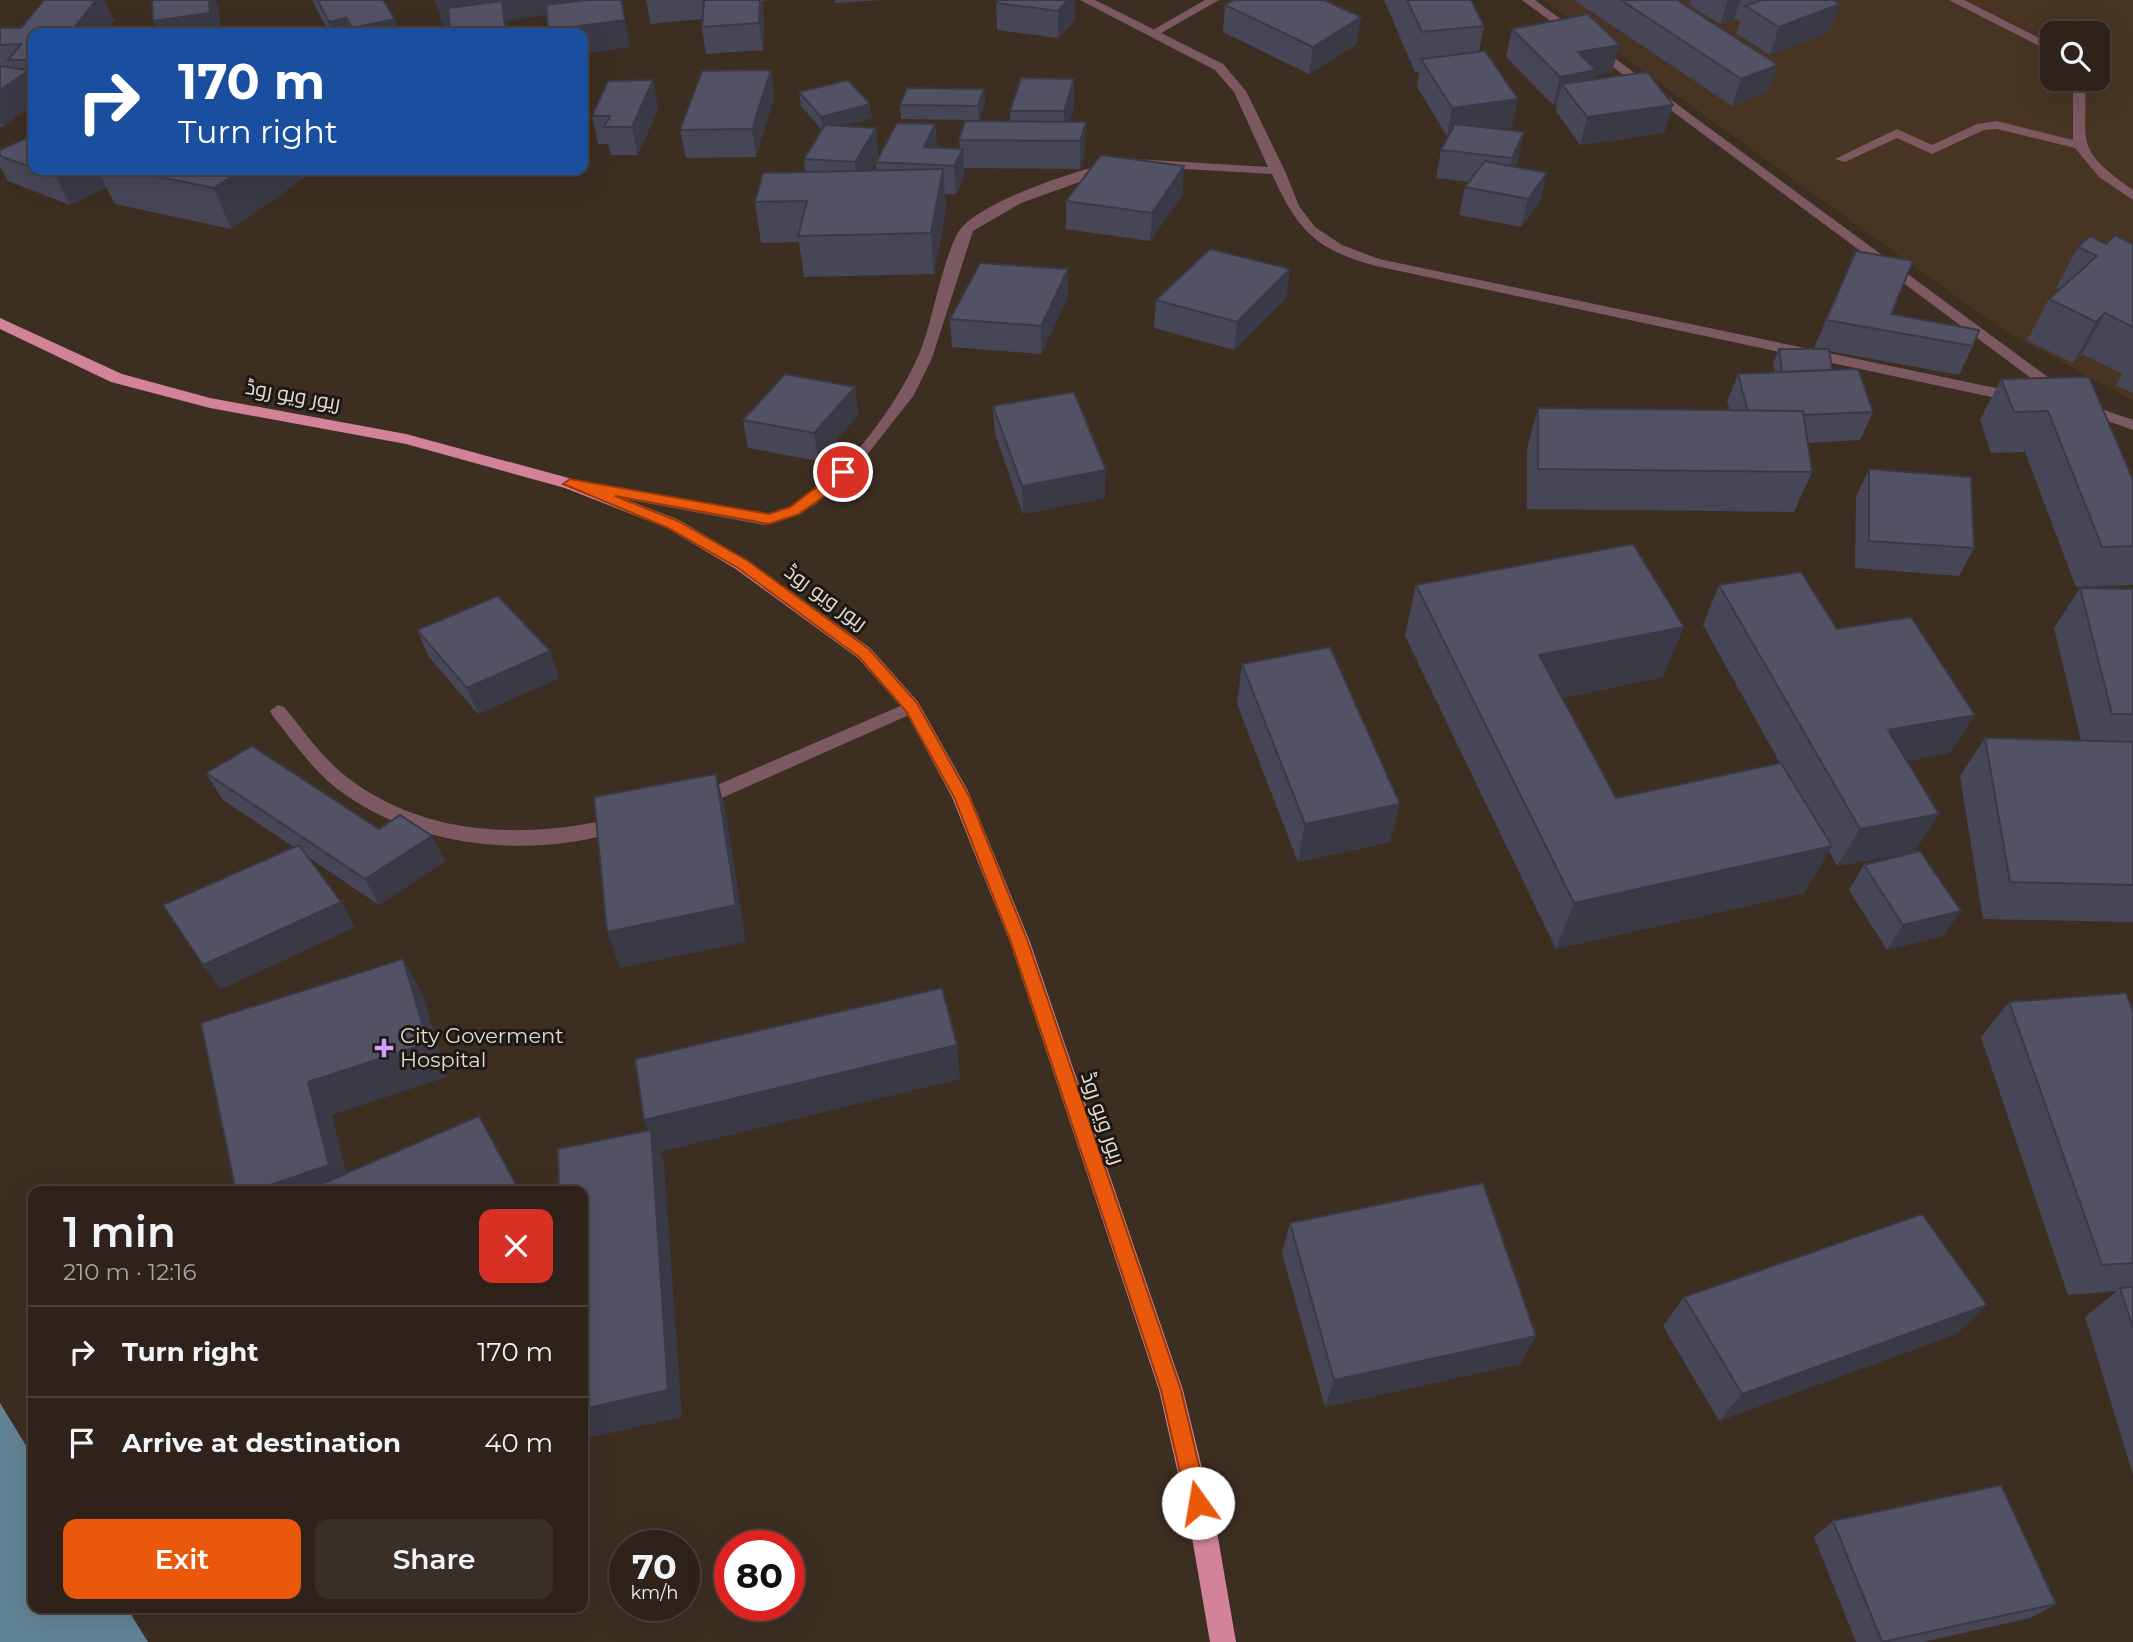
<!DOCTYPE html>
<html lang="en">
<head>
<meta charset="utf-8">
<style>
	:root { --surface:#2e221a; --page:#3a2f27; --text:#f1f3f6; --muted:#a7a4a2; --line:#493f39; --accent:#ea580c }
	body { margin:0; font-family:Montserrat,Cairo,sans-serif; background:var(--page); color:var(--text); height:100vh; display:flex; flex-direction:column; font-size:26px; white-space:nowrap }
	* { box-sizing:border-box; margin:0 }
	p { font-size:23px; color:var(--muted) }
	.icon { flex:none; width:38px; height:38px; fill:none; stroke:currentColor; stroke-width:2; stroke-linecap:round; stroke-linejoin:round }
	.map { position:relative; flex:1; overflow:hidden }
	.drawer { position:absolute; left:28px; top:1186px; width:560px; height:427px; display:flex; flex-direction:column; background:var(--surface); border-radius:14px; box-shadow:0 7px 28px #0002,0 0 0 2px var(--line) }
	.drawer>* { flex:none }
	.top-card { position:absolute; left:28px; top:28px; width:560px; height:147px; border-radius:14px; box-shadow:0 7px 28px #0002,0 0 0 2px var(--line); background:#1a4fa0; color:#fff; overflow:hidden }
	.tools { position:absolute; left:2040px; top:21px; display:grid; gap:14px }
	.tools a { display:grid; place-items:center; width:70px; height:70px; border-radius:14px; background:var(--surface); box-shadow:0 7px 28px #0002,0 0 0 2px var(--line); font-size:35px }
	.speed { position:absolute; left:609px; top:1530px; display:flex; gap:14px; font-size:35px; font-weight:700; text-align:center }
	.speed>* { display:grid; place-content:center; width:91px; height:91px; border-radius:50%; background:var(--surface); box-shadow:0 7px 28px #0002,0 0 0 2px var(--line); line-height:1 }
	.speed small { font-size:18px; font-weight:400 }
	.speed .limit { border:10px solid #d22; background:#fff; color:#111 }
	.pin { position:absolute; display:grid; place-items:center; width:60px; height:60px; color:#fff; margin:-30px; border:4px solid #fff; border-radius:50%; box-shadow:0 2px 7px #0007 }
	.me { position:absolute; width:77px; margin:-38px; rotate:347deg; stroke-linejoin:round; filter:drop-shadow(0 0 5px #0008) }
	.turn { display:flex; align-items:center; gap:24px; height:147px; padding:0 35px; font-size:32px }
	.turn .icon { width:91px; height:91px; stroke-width:2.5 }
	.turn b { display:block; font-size:49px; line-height:60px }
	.round { display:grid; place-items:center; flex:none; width:74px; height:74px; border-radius:14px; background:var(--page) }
	.summary { display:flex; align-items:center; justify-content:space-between; height:119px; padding:0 35px }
	h1 { font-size:42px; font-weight:600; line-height:52px }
	.cta { display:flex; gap:14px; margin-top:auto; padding:14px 35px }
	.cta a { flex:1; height:80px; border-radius:14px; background:var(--accent); color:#fff; font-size:28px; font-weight:600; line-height:80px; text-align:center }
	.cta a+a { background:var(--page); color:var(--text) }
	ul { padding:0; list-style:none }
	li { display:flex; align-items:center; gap:21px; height:91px; padding:0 35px; border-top:2px solid var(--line) }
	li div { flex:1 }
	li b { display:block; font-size:26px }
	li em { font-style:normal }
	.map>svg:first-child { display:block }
	.built { fill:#483423; fill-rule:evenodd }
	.water { fill:#618496 }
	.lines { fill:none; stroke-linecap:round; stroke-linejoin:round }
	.service { fill:#7c5860; fill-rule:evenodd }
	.minor { fill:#7c5860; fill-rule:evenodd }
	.trunk { fill:#d28397; fill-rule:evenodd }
	.wall { fill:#474656 }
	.shaded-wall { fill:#3a3946 }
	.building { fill:#535164; stroke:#3a3946; stroke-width:2 }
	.route { fill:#ea580c; stroke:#983908; stroke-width:2 }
	.poi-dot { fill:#d09dff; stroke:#1e1812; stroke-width:2.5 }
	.labels { text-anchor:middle; stroke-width:6; stroke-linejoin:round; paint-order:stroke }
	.street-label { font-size:21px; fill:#e4dbd3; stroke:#1e1812 }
	.poi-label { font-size:21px; fill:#e4dbd3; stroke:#1e1812; text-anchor:start }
</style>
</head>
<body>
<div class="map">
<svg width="2133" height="1642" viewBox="0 0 2133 1642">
	<rect width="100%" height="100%" fill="#3d2e22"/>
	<path class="built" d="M1544,0H2133V401L2000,328ZM2053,33H2098V79H2053Z"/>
	<path class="water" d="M0,1403L33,1457V1608H127L148,1642H0Z"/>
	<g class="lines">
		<g class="service">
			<path d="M1205,0H1219L1156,36L1146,34Z"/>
			<path d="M1949,0H1964L2053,45V53Z"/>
			<path d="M2073,79H2085C2088,145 2072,147 2133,190V200L2099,177L2075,148L1997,129L1984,130L1932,154L1897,138L1845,162L1835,159L1897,129L1932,145L1977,124L1997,121L2073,140Z"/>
		</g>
		<g class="minor">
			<path d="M1080,0H1095L1223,64L1246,91L1285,171L1299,206L1315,227L1342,245L1379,259L2015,392L2022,397L2015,402L1376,266C1316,250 1297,230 1272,174L1132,166V160L1136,159L1268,167L1234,92L1215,70Z"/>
			<path d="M1522,0H1535L1581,34L1571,36Z"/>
			<path d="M1594,49H1602L2064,389V395H2054L1594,53Z"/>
			<path d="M1109,163L1115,167L1113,170L1021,203L973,231L932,358L914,395L859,465L816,504L795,516L764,525L577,490L570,485L577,480L764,514C827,509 906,396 924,341C933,316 947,241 963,226C992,198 1070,173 1109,163Z"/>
			<path d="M2084,403L2133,420V430L2079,411V405Z"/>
			<path d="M912,701L918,703L920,707L918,711L706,805H694L691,800L694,795Z"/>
			<path d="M278,705L284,707C304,731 323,759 348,778C427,838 528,839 620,817L626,819L629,824L626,829C533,860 415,849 336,788C311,768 292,740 272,715L270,711Z"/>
		</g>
		<path class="trunk" d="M0,318L122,374L210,398L406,434L576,480L679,520L748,561L870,648L918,702L968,791L1030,942L1183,1390L1216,1526L1236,1642H1210L1190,1526L1159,1390L1010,942L952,797L906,712L858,658L736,569L667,528L565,488L406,444L210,408L111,382L0,329Z"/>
	</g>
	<g class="wall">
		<path d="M44,0H104L114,21L33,33V104L3,127L0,126V28H21Z"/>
		<path d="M313,0H383L399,33H330L316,8Z"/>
		<path d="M646,0H768L762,1L764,21L763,50L706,54L702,27V19L651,24Z"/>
		<path d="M835,0H883L835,3Z"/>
		<path d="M1075,0V20L1058,38L997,30L996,3Z"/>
		<path d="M1384,0H1471L1484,26L1479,51L1512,127L1498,129L1518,160L1515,167L1547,173L1540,201L1521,227L1459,215L1465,187L1469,182L1436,178L1441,150L1448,136H1447L1417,87L1419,72H1415Z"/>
		<path d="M1574,0H1677L1768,92L1732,106Z"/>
		<path d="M1690,0H1833L1830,32L1770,55L1736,33L1740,22L1734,19L1720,24L1689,5Z"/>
		<path d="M1225,5L1357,44L1309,74L1223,32Z"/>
		<path d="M1512,29L1612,72L1595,76L1594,79L1673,105L1664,133L1580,145L1556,111L1557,104L1553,105L1506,57Z"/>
		<path d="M771,70L774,98L756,157L686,158L680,130Z"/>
		<path d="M1074,79V106L1069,122L1085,150L1080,169L964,168V177L956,194H945L946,210L934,274L804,277L799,242L761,243L755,202L805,172L804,159L822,130L801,106L799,92L872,118L843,126L876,128L878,156L870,171H876V162L935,124L937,147L960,149L959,140L1010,121V111Z"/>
		<path d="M984,89L985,103L979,120L901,119L900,105Z"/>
		<path d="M658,108L638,155H611L608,144H598L592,116Z"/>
		<path d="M33,135V170H300L304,178L231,229L115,204L106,187L70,205L8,181L0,166V150Z"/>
		<path d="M1183,194L1150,241L1066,229V201Z"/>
		<path d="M2106,244H2133V393L2116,385L2122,374L2082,354L2073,363L2027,340L2049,299L2059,290L2056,288L2078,247Z"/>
		<path d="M1068,297L1041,354L952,347L950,319Z"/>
		<path d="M1287,297L1234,350L1154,328L1156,300Z"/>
		<path d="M1891,314L1973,346L1959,375L1829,351L1832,370L1873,412L1860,440L1807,443L1812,472L1794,512L1527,509V449L1538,408L1730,410L1727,402L1738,374L1775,373L1773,363L1779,349H1818L1814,348L1826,320Z"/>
		<path d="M2089,377L2133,480V585L2076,587L2025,452L1991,453L1980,420L2001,379Z"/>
		<path d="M855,387L858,415L818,461L748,448L743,420Z"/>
		<path d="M993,406L1105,498L1023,514L995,434Z"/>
		<path d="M1869,469L1974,548L1959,576L1855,568L1856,497Z"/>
		<path d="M1416,585L1663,677L1561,698L1616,798L1780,763L1703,625L1719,585L1837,629L1950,753L1907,761L1939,814L1914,852L1837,866L1829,851L1804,893L1556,949L1405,636Z"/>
		<path d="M2080,588L2133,589V922L1983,919L1960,776L1985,738L2081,740L2054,628Z"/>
		<path d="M417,630L559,678L478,714L429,657Z"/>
		<path d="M1242,664L1390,842L1298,862L1237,704Z"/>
		<path d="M206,773L379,829L445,861L379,905L308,857L341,902L355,927L221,989L203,965L294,847L223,800Z"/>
		<path d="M1864,865L1943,936L1887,950L1849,890Z"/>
		<path d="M2009,1002L2133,1011V1475L2085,1317L2117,1291L2068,1295L1981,1037Z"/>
		<path d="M1290,1223L1536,1336L1520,1364L1325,1407L1282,1253Z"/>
		<path d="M1684,1297L1987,1305L1956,1334L1719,1421L1663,1326Z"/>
		<path d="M1833,1521L2056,1604L2030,1618L1923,1642H1856L1814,1537Z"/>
	</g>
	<g class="shaded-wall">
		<path d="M96,0H104L114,21L104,33H70Z"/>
		<path d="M209,0H216L219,8L221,33H158L153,21Z"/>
		<path d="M457,0H590L592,8L507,21L509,33H506L504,21L444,31L436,3Z"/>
		<path d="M621,0L630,47L583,54V33H549L548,30Z"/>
		<path d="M760,0H761L764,21L763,50L759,23Z"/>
		<path d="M1068,0H1075V20L1058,38V11Z"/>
		<path d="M1728,0H1740L1734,19L1720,24Z"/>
		<path d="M1840,4L1830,32L1770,55L1779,27Z"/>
		<path d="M1361,17L1357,44L1309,74L1313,47Z"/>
		<path d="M346,18L352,33H333L329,22Z"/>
		<path d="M395,19L399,33H354L352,28Z"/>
		<path d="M1620,45L1612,72L1595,76L1589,98L1562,84L1557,104L1553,105L1560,77L1578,52Z"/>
		<path d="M1778,65L1768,92L1732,106L1741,79Z"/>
		<path d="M29,70L33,79V104L3,127L0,121V90Z"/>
		<path d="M771,70L774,98L756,157L752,129Z"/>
		<path d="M1074,79V106L1064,139V111Z"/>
		<path d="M653,80L658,108L638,155L632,127Z"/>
		<path d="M984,89L985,103L979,120L978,106Z"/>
		<path d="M1518,99L1512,127L1447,136L1452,108Z"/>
		<path d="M870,104L872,118L823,131L821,117Z"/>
		<path d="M1673,105L1664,133L1580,145L1587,117Z"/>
		<path d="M1086,122L1085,150L1080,169V141Z"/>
		<path d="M935,124L937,152L924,147Z"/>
		<path d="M876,128L878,156L858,190L855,162Z"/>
		<path d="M1524,132L1518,160L1506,186L1512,158Z"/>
		<path d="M963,149L964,177L956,194L954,166Z"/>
		<path d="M1184,166L1183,194L1150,241L1152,213Z"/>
		<path d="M943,169L946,210L934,274L931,233Z"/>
		<path d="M70,170H98L106,187L70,205L56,177Z"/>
		<path d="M241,170H300L304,178L231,229L214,188Z"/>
		<path d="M1547,173L1540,201L1521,227L1528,199Z"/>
		<path d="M1068,269V297L1041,354V326Z"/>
		<path d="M1290,269L1287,297L1234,350L1237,322Z"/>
		<path d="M2105,313L2082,354L2073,363L2096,322Z"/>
		<path d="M855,387L858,415L818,461L814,433Z"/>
		<path d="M1106,470L1105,498L1023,514L1022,486Z"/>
		<path d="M1684,627L1663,677L1523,705L1539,655Z"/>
		<path d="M550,651L559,678L478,714L467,688Z"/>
		<path d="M1975,715L1950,753L1866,769L1888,730Z"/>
		<path d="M716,774L726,812L746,942L620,968L607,932Z"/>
		<path d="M1400,804L1390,842L1298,862L1305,824Z"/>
		<path d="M1939,814L1914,852L1837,866L1860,829Z"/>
		<path d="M432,836L445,861L379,905L365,879Z"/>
		<path d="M1832,846L1804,893L1556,949L1574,903Z"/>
		<path d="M341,902L355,927L221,989L203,965Z"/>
		<path d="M1961,911L1943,936L1887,950L1903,925Z"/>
		<path d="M403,959L423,995L447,1077L332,1115L351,1192H250L308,1082Z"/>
		<path d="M957,1045L960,1079L660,1152L664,1162L682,1417L583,1439V1409L651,1139L644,1120Z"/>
		<path d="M479,1116L498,1149L521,1192H520Z"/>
		<path d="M1987,1305L1956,1334L1719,1421L1742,1394Z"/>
		<path d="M1536,1336L1520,1364L1325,1407L1334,1380Z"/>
	</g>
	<g class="building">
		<path d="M44,0H96L70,33H33V60H8L21,44L0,45V28H21Z"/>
		<path d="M152,0H209L210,13L153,21Z"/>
		<path d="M317,0H383L395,19L352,28L346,18L329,22Z"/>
		<path d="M435,0H457L436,3Z"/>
		<path d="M585,0H621L625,20L548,30L546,5Z"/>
		<path d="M704,0H760L759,23L702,27Z"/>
		<path d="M998,0H1068L1058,11L996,3Z"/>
		<path d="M1234,0H1324L1361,17L1313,47L1225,5Z"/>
		<path d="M1407,0H1471L1484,26L1422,32Z"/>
		<path d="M1621,0H1677L1778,65L1741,79Z"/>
		<path d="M1757,0H1833L1840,4L1779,27L1745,6L1759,1Z"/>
		<path d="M502,1L506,33H450L448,8Z"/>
		<path d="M1588,14L1620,45L1578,52L1596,70L1560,77L1512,29Z"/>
		<path d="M1485,51L1518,99L1452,108L1421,59Z"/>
		<path d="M0,66L29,70L0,90Z"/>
		<path d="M771,70L752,129L680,130L702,71Z"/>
		<path d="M1647,72L1673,105L1587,117L1562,84Z"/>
		<path d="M1021,78L1074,79L1064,111H1010Z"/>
		<path d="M653,80L632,127H604L610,116H592L608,81Z"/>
		<path d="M848,80L870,104L821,117L799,92Z"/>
		<path d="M907,88L984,89L978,106L900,105Z"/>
		<path d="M965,121L1086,122L1080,141L959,140Z"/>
		<path d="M897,123L935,124L924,147L963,149L954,166L876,162Z"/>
		<path d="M1455,124L1524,132L1512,158L1441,150Z"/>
		<path d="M825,125L876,128L855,162L804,159Z"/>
		<path d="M33,135V168L0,156V150Z"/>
		<path d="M1101,155L1184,166L1152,213L1066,201Z"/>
		<path d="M1485,161L1547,173L1528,199L1465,187Z"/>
		<path d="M943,169L931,233L798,236L807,201L755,202L763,173Z"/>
		<path d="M37,170H70L56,177Z"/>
		<path d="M124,170H241L214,188Z"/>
		<path d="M2115,235L2133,244V327L2105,313L2096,322L2049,299L2097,256L2078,247L2090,236L2106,244Z"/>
		<path d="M1210,249L1290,269L1237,322L1156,300Z"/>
		<path d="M1856,251L1913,261L1891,314L1979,330L1973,346L1826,320Z"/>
		<path d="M980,263L1068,269L1041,326L950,319Z"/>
		<path d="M1779,349H1829L1832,370L1782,372Z"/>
		<path d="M1858,369L1873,412L1804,415L1803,411H1748L1738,374Z"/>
		<path d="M785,374L855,387L814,433L743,420Z"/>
		<path d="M2089,377L2133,480V546L2102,547L2048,411L2014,412L2001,379Z"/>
		<path d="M1074,392L1106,470L1022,486L993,406Z"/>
		<path d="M1538,408L1803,411L1812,472L1538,469Z"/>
		<path d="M1869,469L1971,477L1974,548L1869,541Z"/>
		<path d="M1633,544L1684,627L1539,655L1616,798L1781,763L1832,846L1574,903L1416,585Z"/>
		<path d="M1801,572L1837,629L1911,617L1975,715L1888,730L1939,814L1860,829L1719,585Z"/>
		<path d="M2080,588L2133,589V714H2112Z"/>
		<path d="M498,596L550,651L467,688L417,630Z"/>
		<path d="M1330,647L1400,804L1305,824L1242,664Z"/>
		<path d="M1985,738L2133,742V885L2010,882Z"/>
		<path d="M252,746L379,829L400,815L432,836L365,879L206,773Z"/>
		<path d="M716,774L736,905L607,932L594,797Z"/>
		<path d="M299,845L341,902L203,965L163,905Z"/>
		<path d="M1920,851L1961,911L1903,925L1864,865Z"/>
		<path d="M403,959L428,1043L308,1082L329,1165L250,1192H236L201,1023Z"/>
		<path d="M942,988L957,1045L644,1120L635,1059Z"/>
		<path d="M2126,993L2133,1011V1263L2102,1265L2009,1002Z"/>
		<path d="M479,1116L520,1192H303Z"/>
		<path d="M651,1130L668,1390L583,1409V1192H559L558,1149Z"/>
		<path d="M1483,1183L1536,1336L1334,1380L1290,1223Z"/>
		<path d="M1922,1214L1987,1305L1742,1394L1684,1297Z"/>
		<path d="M2133,1287V1328L2120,1288Z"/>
		<path d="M2001,1485L2056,1604L1882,1642L1833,1521Z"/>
	</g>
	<path class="route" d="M843,467L849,472L832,491L799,514L769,524L615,496L678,521L748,561L869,649L917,703L969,796L1028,942L1181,1390L1208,1503L1205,1511L1198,1514L1190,1511L1187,1503L1161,1390L1011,942L954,797L906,711L859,657L738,568L668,528L563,484L570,479L769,514L790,507Z"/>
	<path class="poi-dot" d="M380.5 1037.5h7v7h7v7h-7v7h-7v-7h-7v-7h7z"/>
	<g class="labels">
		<g class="street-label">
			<text transform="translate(293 395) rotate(10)" y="7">ریور ویو روڈ</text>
			<text transform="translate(826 597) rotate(36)" y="7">ریور ویو روڈ</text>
			<text transform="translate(1103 1118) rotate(71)" y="7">ریور ویو روڈ</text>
		</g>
		<g class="poi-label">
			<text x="400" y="1043">City Goverment<tspan x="400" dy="24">Hospital</tspan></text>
		</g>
	</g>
</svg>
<div class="tools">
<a><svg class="icon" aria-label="search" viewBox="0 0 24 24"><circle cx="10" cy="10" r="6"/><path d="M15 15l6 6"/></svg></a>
</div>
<div class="speed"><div>70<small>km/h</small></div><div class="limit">80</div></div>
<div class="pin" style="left:843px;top:472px;background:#d93025"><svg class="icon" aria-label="arrive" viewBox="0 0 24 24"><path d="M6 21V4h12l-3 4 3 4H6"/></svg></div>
<svg class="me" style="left:1198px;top:1503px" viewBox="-20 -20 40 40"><circle r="19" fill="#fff"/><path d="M0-13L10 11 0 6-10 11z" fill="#ea580c"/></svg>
<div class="top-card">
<div class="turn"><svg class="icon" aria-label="right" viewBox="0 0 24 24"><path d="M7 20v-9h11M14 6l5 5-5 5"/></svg><div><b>170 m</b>Turn right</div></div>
</div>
<section class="drawer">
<div class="summary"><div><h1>1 min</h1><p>210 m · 12:16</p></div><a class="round" style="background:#d93025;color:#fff"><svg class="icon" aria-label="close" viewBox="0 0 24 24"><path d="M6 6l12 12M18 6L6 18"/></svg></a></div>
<ul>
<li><svg class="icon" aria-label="right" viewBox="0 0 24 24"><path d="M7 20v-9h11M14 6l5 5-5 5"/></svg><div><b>Turn right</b></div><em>170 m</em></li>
<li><svg class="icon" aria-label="arrive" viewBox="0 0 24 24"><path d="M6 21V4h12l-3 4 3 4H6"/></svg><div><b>Arrive at destination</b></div><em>40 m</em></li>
</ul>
<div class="cta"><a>Exit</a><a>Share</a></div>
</section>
</div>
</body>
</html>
